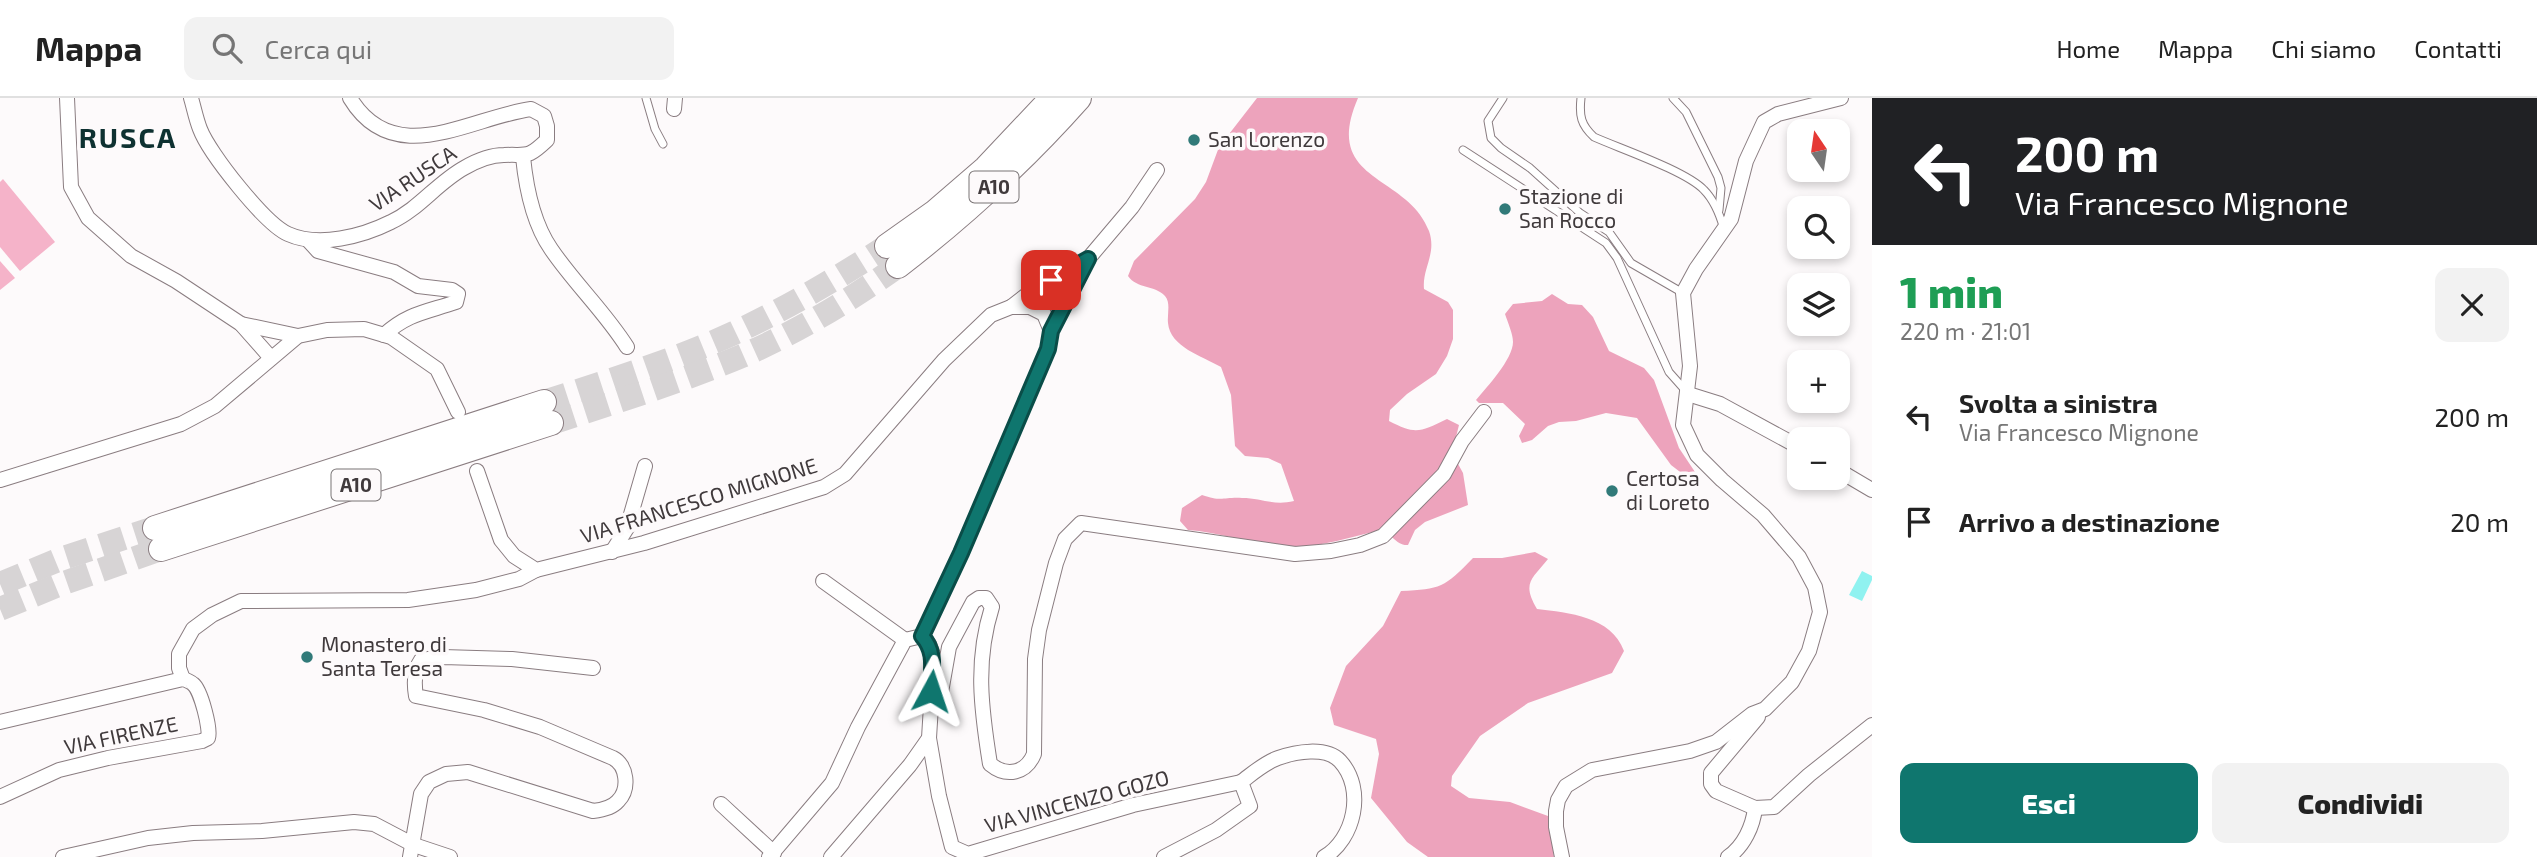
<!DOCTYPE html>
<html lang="it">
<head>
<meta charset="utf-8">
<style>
	:root { --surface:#fff; --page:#f2f2f2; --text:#222; --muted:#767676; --line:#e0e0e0; --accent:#0f766e }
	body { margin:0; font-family:"Exo 2",sans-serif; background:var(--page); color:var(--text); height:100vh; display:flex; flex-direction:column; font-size:26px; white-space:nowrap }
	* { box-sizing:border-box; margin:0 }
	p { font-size:23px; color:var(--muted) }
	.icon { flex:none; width:38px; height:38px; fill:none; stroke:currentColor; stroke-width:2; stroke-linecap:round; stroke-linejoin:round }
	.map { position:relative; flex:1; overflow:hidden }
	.details { display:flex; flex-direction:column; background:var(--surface); width:665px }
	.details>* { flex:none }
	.hud { background:#202124; color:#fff; overflow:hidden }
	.needle { width:46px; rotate:347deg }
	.fabs { position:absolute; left:1787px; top:21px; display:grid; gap:14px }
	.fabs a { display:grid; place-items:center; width:63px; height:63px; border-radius:14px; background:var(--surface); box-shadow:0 4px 10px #0003; font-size:35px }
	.pin { position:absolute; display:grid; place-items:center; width:60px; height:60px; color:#fff; margin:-30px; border-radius:14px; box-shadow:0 4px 10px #0006 }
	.me { position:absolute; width:77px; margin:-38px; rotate:5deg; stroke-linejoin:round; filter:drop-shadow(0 0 5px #0008) }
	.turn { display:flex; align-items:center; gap:24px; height:147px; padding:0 28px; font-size:32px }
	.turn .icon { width:91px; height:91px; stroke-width:2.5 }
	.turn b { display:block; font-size:49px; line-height:60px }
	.round { display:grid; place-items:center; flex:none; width:74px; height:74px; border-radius:14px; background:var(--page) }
	.headline { display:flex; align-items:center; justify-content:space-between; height:119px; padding:0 28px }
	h1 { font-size:42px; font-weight:800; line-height:52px; color:#1e9e55 }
	.cta { display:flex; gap:14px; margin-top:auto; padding:14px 28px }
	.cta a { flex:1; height:80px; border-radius:14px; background:var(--accent); color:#fff; font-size:28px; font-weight:800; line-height:80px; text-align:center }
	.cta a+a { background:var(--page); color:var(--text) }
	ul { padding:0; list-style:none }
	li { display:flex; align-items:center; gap:21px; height:105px; padding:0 28px }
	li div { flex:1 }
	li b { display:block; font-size:26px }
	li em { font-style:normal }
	header { display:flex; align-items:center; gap:42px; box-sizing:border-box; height:98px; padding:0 35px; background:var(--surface); border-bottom:2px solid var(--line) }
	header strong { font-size:33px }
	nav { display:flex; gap:38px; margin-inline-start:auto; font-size:24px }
	.search { width:490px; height:63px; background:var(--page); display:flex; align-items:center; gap:18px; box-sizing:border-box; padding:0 24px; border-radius:14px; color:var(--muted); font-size:26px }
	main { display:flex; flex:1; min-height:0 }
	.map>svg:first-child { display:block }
	.green { fill:#f5b3c9 }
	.forest { fill:#eda3bc }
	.water { fill:#90f2f0 }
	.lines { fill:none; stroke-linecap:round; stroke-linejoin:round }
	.motorway-tunnel { stroke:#d7d4d5; stroke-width:24; stroke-dasharray:24 12; stroke-linecap:butt }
	.service-casing { stroke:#8a7d81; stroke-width:9 }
	.minor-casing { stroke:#8a7d81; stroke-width:16 }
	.motorway-casing { stroke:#8a7d81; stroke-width:26 }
	.service { stroke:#fff; stroke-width:7 }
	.minor { stroke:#fff; stroke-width:14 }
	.motorway { stroke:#fff; stroke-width:24 }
	.route-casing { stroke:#0a4d48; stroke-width:18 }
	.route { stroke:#0f766e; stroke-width:12 }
	.poi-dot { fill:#317a79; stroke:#fdfafb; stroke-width:2.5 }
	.labels { text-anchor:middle; stroke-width:7; stroke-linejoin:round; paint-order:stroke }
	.shield { fill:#fdfafb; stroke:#797475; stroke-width:2 }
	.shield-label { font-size:19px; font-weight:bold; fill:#403a3c }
	.poi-label { font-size:21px; fill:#403a3c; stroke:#fdfafb; text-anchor:start }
	.street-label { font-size:21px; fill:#403a3c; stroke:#fdfafb }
	.district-label { font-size:28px; font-weight:bold; letter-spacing:2px; fill:#0e3131; stroke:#fdfafb }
</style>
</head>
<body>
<header>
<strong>Mappa</strong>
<div class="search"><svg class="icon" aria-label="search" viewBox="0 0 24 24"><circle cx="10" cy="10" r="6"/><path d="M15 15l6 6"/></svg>Cerca qui</div>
<nav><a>Home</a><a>Mappa</a><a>Chi siamo</a><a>Contatti</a></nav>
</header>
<main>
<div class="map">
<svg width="1872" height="759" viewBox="0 0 1872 759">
	<rect width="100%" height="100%" fill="#fdfafb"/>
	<g class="green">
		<path d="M3,81L55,144L20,173L0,149V84Z"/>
		<path d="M0,163L15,180L0,192Z"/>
	</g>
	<g class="forest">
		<path d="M1257,0H1358C1321,85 1407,75 1429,133C1437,156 1422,170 1424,191L1448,204L1453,212V241L1447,258L1436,276L1407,296L1390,312L1389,323C1416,337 1420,334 1447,321L1459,327L1452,355L1463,375L1468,407L1425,424L1415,432L1408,447C1396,448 1391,434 1380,432C1348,440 1312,452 1278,448C1248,445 1219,434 1188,432L1180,423L1182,410L1202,397C1222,404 1223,399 1242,400C1262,400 1273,408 1294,403L1281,366L1268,360L1245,358L1235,348L1231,297L1221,269C1202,258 1170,249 1168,225C1167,216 1171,205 1165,198C1155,187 1137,191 1128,178L1134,163L1195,101L1206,84L1219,49Z"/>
		<path d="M1552,196L1568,206L1582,207L1593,219L1609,253L1644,270L1654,282L1679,350L1701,383V390L1671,367L1637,320L1606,315L1576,323L1559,324L1548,328L1532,342L1522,345L1519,338L1525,326L1503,305H1479L1476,302C1487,289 1513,261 1513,244C1513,236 1508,225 1505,216L1513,206L1542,203Z"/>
		<path d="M1535,454L1548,461C1531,482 1522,485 1537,511C1569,515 1611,518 1624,553L1612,575L1528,605L1480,638L1452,678L1451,688L1469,700L1510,704L1548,718L1554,759H1428L1407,744L1371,700L1379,656L1376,641L1334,627L1330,610L1346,568L1383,528L1401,493C1441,491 1444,490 1473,460H1502Z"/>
	</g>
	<path class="water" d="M1862,473L1872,478V482L1862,503L1849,497Z"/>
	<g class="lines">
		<g class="motorway-tunnel">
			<path d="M544,304C608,283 673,263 734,235C787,210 838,180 887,148"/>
			<path d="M551,325C615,304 680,284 742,258C797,234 849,203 898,168"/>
			<path d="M0,486L63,460L155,430"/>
			<path d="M0,511L61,486L161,451"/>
		</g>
		<g class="service-casing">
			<g id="service">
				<path d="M646,0L655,31L663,46"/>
				<path d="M1503,0L1488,23L1491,40L1501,50L1530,70L1580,115L1609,134L1631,165L1683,195"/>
				<path d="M1581,0C1579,18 1581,27 1594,39C1621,51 1686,73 1704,92C1715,103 1720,117 1724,131"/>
				<path d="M1673,0L1686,14L1718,79L1721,90L1719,112"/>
				<path d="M1463,52L1606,145L1617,160L1669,274L1685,292"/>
			</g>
		</g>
		<g class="minor-casing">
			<g id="minor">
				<path d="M67,0L71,89L88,120L131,158L176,183L241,226L271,260"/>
				<path d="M191,0C194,10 196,21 200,31C209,55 265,126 288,136C319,150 363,138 391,124C419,111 437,85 464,70C476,63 490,57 504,57C528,56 527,61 547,42V28L544,18L531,11C471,19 394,73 350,0"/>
				<path d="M674,11L675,0"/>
				<path d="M523,59C526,89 533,125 551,151C574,185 605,214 627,249"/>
				<path d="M308,142L318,153L394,174L418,188L452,192L458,196L456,204C427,214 408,215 384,237"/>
				<path d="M1088,161L1132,109L1157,72"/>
				<path d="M1011,209L1033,192L1088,161L1051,233"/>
				<path d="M241,226L298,238"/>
				<path d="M1688,296L1720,306L1799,349"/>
				<path d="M1838,372L1872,392"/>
				<path d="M477,373L501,442L514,458L536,472L644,445L824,389L845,376L944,262L991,217L1011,209H1030L1044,216L1051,233L1048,251L961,455L922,538L929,546L934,559L929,640L910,667L831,759"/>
				<path d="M0,382L181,326L215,308L298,238L327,232L364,231L391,239L437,271L458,314"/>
				<path d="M612,454L627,430L645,368"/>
				<path d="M823,483L905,542"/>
				<path d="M183,581L179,570V556L193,531L212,517L241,503L408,502L476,492L519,481L536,472"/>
				<path d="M931,615L940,600L949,549L973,504L979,500H986L992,509C975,563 981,610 990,666C1007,680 1026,675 1034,656L1035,561L1039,532L1056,465L1065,441L1081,425L1295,456L1331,453L1360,447L1383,438L1444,376L1462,343L1484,314"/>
				<path d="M1758,619L1711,675V686L1716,693L1755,710L1774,709L1809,677L1872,627"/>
				<path d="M0,624L183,581C184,581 193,585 193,586C201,592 211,632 208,640L202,643L108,660L59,672L0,699"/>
				<path d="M929,640L939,698L952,749L968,756L1133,707L1241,684"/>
				<path d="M721,706L774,755"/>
				<path d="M63,759L148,740L193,735L262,733L354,724L374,726L414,747L450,759"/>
				<path d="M410,759L421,696L429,684L446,676L468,674L593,713C602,712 612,710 618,703C630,691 627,667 613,660L540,629L484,612L416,598C414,586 414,572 421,562L443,559L512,561L593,570"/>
				<path d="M769,759L832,685L858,629L905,542L922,538"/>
				<path d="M1164,759L1216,732L1250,708L1241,684C1252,676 1264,665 1278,660C1295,654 1326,648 1340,663C1366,691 1354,742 1324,759"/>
				<path d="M1562,759L1556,729V713L1558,702L1566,688L1592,672L1690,653L1716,644L1752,616L1765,611L1792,584L1809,553L1820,514L1815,489L1799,459L1763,417L1722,382L1697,357L1683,327L1690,268L1683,195L1696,171L1731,121L1746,63L1764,24L1778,16L1841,0"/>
				<path d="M1728,759C1744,748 1753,728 1755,710"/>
			</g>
		</g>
		<g class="motorway-casing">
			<g id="motorway">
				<path d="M887,148L935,114L986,70L1052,0"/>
				<path d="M898,168C964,117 1024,62 1079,0"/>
				<path d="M155,430L544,304"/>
				<path d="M161,451L551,325"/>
			</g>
		</g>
		<use href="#service" class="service"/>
		<use href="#minor" class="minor"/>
		<use href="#motorway" class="motorway"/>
	</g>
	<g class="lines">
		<g class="route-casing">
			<path id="route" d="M931,593C931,573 937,555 922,538L961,455L1048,251L1051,233L1088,161L1051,182"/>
		</g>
		<use href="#route" class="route"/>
	</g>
	<g class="poi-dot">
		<circle cx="1194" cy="42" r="7"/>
		<circle cx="1505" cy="111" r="7"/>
		<circle cx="1612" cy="393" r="7"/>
		<circle cx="307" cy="559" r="7"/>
	</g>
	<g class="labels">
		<g class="shield">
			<rect x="969.5" y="73.5" width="49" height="31" rx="5"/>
			<rect x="331.5" y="371.5" width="49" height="31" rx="5"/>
		</g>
		<g class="shield-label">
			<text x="994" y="96">A10</text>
			<text x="356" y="394">A10</text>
		</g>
		<g class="poi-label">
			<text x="1208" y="49">San Lorenzo</text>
			<text x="1519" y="106">Stazione di<tspan x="1519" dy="24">San Rocco</tspan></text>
			<text x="1626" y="388">Certosa<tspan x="1626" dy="24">di Loreto</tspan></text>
			<text x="321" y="554">Monastero di<tspan x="321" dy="24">Santa Teresa</tspan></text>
		</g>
		<g class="street-label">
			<text transform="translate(413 81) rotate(-34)" y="7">VIA RUSCA</text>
			<text transform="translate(699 403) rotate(-17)" y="7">VIA FRANCESCO MIGNONE</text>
			<text transform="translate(121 638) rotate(-12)" y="7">VIA FIRENZE</text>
			<text transform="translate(1077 704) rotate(-15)" y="7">VIA VINCENZO GOZO</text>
		</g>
		<g class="district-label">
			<text x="128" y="50">RUSCA</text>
		</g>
	</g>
</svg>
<div class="fabs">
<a><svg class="needle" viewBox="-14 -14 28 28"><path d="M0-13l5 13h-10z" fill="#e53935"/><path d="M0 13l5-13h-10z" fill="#767676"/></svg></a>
<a><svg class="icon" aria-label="search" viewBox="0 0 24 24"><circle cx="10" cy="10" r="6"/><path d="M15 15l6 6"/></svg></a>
<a><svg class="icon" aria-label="layers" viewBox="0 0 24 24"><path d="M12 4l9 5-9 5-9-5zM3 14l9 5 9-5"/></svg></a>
<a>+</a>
<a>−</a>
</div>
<div class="pin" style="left:1051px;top:182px;background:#d93025"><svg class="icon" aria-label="arrive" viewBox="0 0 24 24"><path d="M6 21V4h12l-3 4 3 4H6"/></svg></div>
<svg class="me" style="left:931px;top:593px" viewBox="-20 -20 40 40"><path d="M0-17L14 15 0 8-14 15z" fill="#0f766e" stroke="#fff" stroke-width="4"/></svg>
</div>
<section class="details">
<div class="hud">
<div class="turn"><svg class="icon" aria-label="left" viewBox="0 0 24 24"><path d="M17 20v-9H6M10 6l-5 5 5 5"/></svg><div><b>200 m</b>Via Francesco Mignone</div></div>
</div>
<div class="headline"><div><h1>1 min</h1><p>220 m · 21:01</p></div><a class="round"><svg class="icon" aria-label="close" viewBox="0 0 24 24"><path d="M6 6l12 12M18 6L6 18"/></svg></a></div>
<ul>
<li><svg class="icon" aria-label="left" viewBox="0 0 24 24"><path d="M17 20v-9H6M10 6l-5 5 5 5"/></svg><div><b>Svolta a sinistra</b><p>Via Francesco Mignone</p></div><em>200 m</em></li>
<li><svg class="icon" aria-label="arrive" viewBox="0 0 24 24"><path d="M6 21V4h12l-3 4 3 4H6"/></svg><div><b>Arrivo a destinazione</b></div><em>20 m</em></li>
</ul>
<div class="cta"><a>Esci</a><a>Condividi</a></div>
</section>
</main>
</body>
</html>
